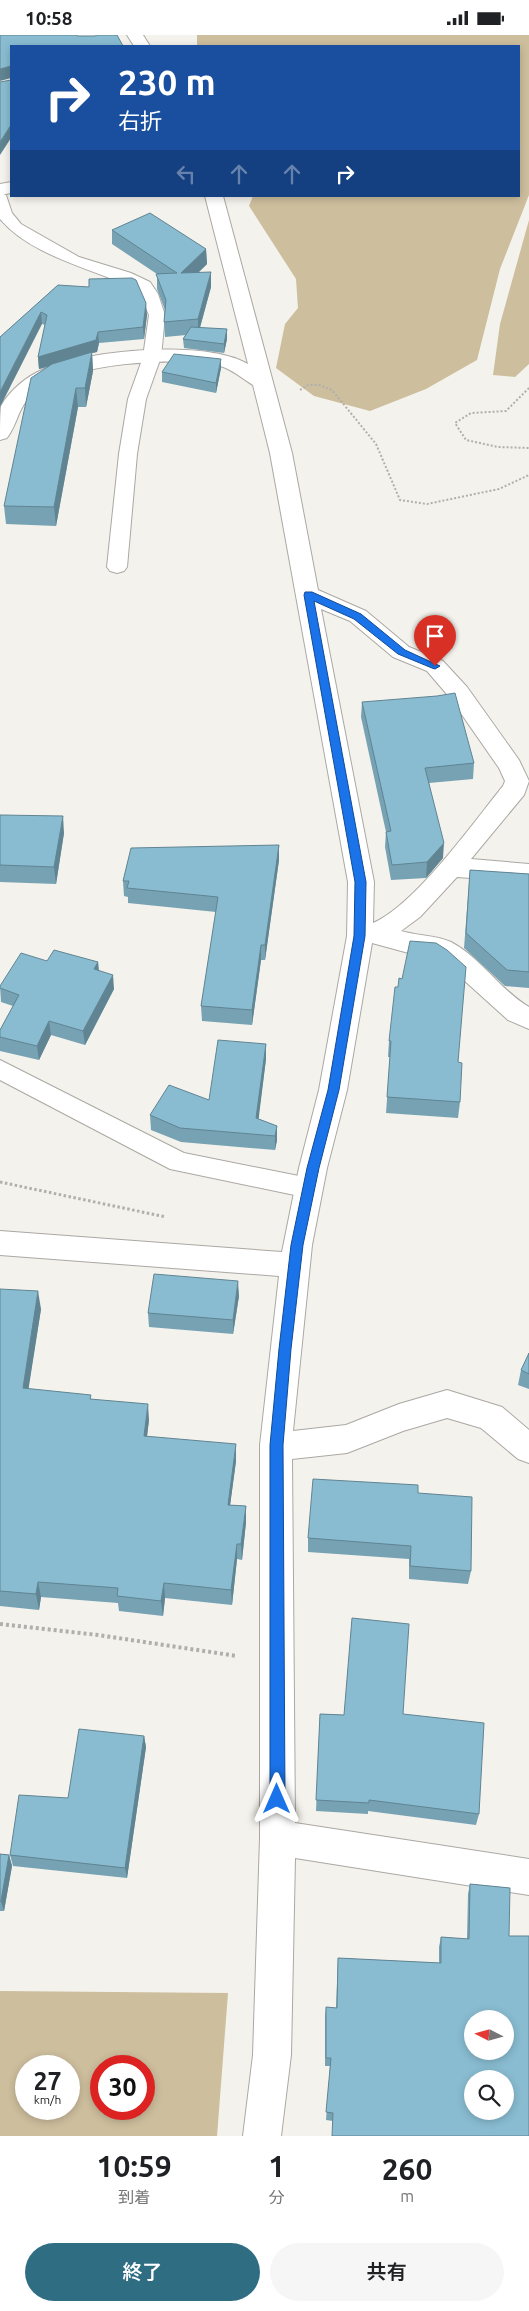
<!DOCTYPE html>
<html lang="ja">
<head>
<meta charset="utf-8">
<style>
	:root { --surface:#fff; --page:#f6f6f6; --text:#202124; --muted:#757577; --accent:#2f6d83 }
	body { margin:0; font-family:Ubuntu,"Noto Sans JP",sans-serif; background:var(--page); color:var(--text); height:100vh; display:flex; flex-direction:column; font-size:19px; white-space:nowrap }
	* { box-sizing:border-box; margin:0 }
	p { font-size:16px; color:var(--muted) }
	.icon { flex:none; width:28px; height:28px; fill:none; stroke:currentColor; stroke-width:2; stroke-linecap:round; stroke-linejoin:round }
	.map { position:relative; height:2101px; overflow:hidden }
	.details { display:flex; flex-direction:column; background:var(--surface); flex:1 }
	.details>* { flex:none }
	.guide { position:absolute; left:10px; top:10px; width:510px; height:152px; border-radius:0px; box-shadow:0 2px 8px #0003; background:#1a4fa0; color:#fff; overflow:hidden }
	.needle { width:32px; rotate:276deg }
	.controls { position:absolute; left:464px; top:1975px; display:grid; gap:10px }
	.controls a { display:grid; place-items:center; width:50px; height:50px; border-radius:50%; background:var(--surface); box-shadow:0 2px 8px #0003; font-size:25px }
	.speed { position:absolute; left:15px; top:2020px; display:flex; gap:10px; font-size:25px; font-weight:700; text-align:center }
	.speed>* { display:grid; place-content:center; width:65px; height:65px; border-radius:50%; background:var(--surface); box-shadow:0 2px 8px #0003; line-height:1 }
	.speed small { font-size:12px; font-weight:400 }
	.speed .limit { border:8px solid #d22; background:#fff; color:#111 }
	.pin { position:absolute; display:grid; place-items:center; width:42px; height:42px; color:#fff; margin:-51px -21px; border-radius:50% 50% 50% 0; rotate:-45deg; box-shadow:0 0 5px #0007 }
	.pin .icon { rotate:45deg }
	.me { position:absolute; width:55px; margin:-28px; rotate:0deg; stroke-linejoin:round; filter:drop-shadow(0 0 4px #0008) }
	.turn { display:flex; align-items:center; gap:18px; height:105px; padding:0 25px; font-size:22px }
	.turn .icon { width:65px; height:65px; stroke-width:2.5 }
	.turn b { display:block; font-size:35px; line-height:42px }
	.lanes { display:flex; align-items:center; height:48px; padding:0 25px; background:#0003; justify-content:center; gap:25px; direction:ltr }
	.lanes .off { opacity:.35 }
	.eta { display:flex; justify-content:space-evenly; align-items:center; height:85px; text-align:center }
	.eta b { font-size:30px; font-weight:600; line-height:35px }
	.button { display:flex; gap:10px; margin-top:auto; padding:10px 25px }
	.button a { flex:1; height:58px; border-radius:30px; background:var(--accent); color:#fff; font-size:20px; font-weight:600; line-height:58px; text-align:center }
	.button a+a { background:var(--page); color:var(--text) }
	.status { display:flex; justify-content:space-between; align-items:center; height:35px; padding:0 25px; background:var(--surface); direction:ltr }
	.status svg { height:14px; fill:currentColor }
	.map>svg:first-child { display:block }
	.green { fill:#cdbe9d; fill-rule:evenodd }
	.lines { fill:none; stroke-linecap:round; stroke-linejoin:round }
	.lane-casing { stroke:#aba8a4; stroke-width:2 }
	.street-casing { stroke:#aba8a4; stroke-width:2 }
	.path-far2 { stroke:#b1afab; stroke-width:2; stroke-dasharray:2 2; stroke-linecap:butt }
	.path-far1 { stroke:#b1afab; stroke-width:3; stroke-dasharray:2.5 2.5; stroke-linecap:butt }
	.path { stroke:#b1afab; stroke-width:4; stroke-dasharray:3 3; stroke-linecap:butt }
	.lane { fill:#fff; fill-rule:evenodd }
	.street { fill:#fff; fill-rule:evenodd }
	.wall { fill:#76a2b4 }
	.shaded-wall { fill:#608492 }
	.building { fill:#89bcd1; stroke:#608492; fill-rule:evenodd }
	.route { fill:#1a73e8; stroke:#114b97 }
</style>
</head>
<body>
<div class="status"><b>10:58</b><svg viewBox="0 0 49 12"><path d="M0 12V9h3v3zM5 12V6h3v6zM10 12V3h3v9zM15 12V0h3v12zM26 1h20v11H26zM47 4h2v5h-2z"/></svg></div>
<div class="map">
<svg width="529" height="2101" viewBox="0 0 529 2101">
	<rect width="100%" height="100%" fill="#f4f2ec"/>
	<g class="green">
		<path d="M197,0H529V160L500,234L477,325L426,354L370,376L314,361L276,333L285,289L298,273L296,244L249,171L253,161H519V11H197Z"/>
		<path d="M529,185V329L515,342L493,340L500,289Z"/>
		<path d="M0,1956L228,1958L217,2101H0ZM69,2031V2074H26V2031ZM101,2031H144V2074H101Z"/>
	</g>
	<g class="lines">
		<g class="lane-casing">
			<g id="lane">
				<path d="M0,158L6,160L12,178L21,189L79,222L131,238L150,247L158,259L165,280L161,322L146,364L137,419L127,532L124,536L117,538L110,536L107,532L119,419L128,364L143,322L149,280L138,255C95,234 32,222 0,184Z"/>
				<path d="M0,1025L184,1118L309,1143L318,1146L321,1153L318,1160L309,1163L170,1134L0,1045Z"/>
			</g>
		</g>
		<g class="street-casing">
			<g id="street">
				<path d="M127,0H143L150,11H134Z"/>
				<path d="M11,147V158L0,160V149Z"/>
				<path d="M205,161H223L292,418L318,555L366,576L409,612L443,626L467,652L519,725L529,746L524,760L471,824L529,829V847L457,842L420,882L401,896C417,901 436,900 451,907C481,923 500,955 529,972V994L508,985L446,929L434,922L416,920L372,908L347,1055L327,1133L312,1210L293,1396L346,1390L399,1369L447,1355L502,1372L529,1395V1428L518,1424L481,1393L447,1383L403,1396L347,1418L292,1424L295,1788L529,1824V1860L295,1823L291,2020L281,2101H243L253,2020L260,1803V1410L279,1241L0,1220V1196L282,1217L299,1133L319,1055L347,901L348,847L270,418L253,350C243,344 232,334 220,331C180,320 69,329 37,355C16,373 20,385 7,403L0,405C0,396 0,379 1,371C10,355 27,341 44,334C89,315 205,304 248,329ZM321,574L350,586L393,622L427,636L451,664L499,733L505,746L503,751C473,788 415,870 373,888L374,847Z"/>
			</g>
		</g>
		<g class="path-far2">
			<path d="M529,353L506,376L471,378L455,388L466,405L498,412L529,413"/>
			<path d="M300,355L308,350H319L332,355L376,409L400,465L427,469L499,454L529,440"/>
		</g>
		<path class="path-far1" d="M0,1147L166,1182"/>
		<path class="path" d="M0,1589L98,1600L237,1621"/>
		<use href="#lane" class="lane"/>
		<use href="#street" class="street"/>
	</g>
	<g class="wall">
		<path d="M112,195L206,214L207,229L198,238L211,252L200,293L227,294V304L224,318L184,313L183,304L186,300L165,302L164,287L165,275L157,254V239L112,209Z"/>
		<path d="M58,250L147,280L144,304L99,308L97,317L92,318L93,336L86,372H78L56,491L6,489L4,471L48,332L39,334L38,322L45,290L42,289L0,302Z"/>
		<path d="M221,333L216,358L162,347V337Z"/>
		<path d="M362,667L474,728L473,744L429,748L443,823L426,843L391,845L385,812L386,797L361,682Z"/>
		<path d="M0,780L64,798L56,849L0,847Z"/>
		<path d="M279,810V825L265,925H261L252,990L202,986L201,971L216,877L128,868V862L124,861L123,846Z"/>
		<path d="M470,835L529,839V953L505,951L464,913Z"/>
		<path d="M47,926L98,927L99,936L114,954L85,1010L51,1000L39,1025L0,1016V995L13,971L1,967L0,951Z"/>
		<path d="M389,1006L458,1027L460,1067L458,1083L386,1078L390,1022H388Z"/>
		<path d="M266,1009V1024L258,1084L277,1091V1105L275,1115L181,1107L151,1095L150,1080L209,1065Z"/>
		<path d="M0,1254L41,1274L28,1354L91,1364L149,1385L147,1401L236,1426L230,1470L246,1471V1487L242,1525L237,1524L232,1570L165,1563L163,1581L119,1576L118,1568L41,1562L39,1575L0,1571Z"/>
		<path d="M239,1261L233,1299L149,1292L148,1278Z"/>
		<path d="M529,1318V1354L518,1350L521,1335Z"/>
		<path d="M418,1458L471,1536L468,1549L409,1544V1524L308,1517V1503Z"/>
		<path d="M320,1679L344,1680L403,1679L479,1779L476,1790L368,1776V1779L316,1776Z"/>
		<path d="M144,1701L146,1712L127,1843L13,1831L10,1820L68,1763Z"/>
		<path d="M0,1819L9,1820L12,1831L4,1876H0Z"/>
		<path d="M470,1849L510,1853L333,2086L326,2085L330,2031H325V1981L326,1972L336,1973L338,1923L439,1928V1912L441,1902L467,1904L468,1859Z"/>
	</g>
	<g class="shaded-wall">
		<path d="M11,31V43L0,46V34Z"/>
		<path d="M11,90V103L0,120V107Z"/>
		<path d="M206,214L207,229L182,253L181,238Z"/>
		<path d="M211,237V252L198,299V284Z"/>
		<path d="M146,268L147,280L144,304L143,292Z"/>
		<path d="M41,277L42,289L0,372V357Z"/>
		<path d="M227,294V304L224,318V309Z"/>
		<path d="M98,297L99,308L97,317L92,318L93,336L86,372L85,353L92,318L39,334L38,322Z"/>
		<path d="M221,324V333L216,358V348Z"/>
		<path d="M76,353L78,372L56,491L54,472Z"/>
		<path d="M63,781L64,798L56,849L54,832Z"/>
		<path d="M444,808L443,823L426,843L427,827Z"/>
		<path d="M279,810V825L265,925V910Z"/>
		<path d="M261,910V925L252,990V975Z"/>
		<path d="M98,927L99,941L94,934Z"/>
		<path d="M113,940L114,954L85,1010L83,996Z"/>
		<path d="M49,986L51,1000L39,1025L37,1011Z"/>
		<path d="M266,1009V1024L257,1097L256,1083Z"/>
		<path d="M277,1091V1105L275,1115V1101Z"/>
		<path d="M238,1246L239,1261L233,1299V1285Z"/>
		<path d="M38,1256L41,1274L26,1370L23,1353Z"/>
		<path d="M148,1369L149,1385L145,1417L144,1401Z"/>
		<path d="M236,1409V1426L228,1486V1470Z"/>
		<path d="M246,1471V1487L242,1525L241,1509Z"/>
		<path d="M237,1509V1524L232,1570L231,1555Z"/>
		<path d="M38,1547L41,1562L39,1575L36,1559Z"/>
		<path d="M164,1548L165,1563L163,1581L161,1566Z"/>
		<path d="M144,1701L146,1712L127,1843L125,1833Z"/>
		<path d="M9,1820L12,1831L4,1876L1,1866Z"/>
	</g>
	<g class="building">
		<path d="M0,0H77V1H95L97,0H117L123,11H11V40V31L0,34Z"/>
		<path d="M11,45V90L0,107V47Z"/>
		<path d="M150,178L206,214L181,238L211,237L198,284L164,287L166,265L156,239L177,238L112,195Z"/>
		<path d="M132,243L136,245L146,268L143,292L98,297L96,305L38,322L47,280L41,277L0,357V302L58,250L89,252V244Z"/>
		<path d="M191,292L227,294L224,309L183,304Z"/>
		<path d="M92,317L85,353H76L54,472L4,471L31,343L52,329Z"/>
		<path d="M174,319L221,324L216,348L162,337Z"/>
		<path d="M455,658L474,728L425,733L444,808L427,827L392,830L386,797L391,796L362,667L437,661Z"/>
		<path d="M0,780L63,781L54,832L0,830Z"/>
		<path d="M279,810L265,910H261L252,975L201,971L218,862L127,853L129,846H123L131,813Z"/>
		<path d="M470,835L529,839V937L507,935L466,898Z"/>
		<path d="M410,906L436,908L447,915L466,932L458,1027L462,1028L460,1067L387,1062L391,1006H389L395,952H398L399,943L402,944Z"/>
		<path d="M54,915L98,927L94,934L113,940L83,996L49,986L37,1011L0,1002V995L19,960L0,953V951L21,918L47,926Z"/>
		<path d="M218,1005L266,1009L256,1083L277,1091L275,1101L180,1093L150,1080L169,1050L209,1065Z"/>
		<path d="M154,1239L238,1246L233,1285L148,1278Z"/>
		<path d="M0,1254L38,1256L23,1353L91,1360L90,1364L148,1369L144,1401L236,1409L228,1470L246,1471L241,1509H237L231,1555L164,1548L161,1566L117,1561L118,1553L38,1547L36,1559L0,1556Z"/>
		<path d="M529,1318V1339L521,1335Z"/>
		<path d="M313,1444L418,1450V1458L472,1462L471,1536L410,1531L411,1511L308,1503Z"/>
		<path d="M352,1583L409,1589L403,1679L484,1688L479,1779L369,1765V1768L316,1765L320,1679L344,1680Z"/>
		<path d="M79,1694L144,1701L125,1833L10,1820L19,1760L68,1763Z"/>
		<path d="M0,1819L9,1820L1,1866H0Z"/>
		<path d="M470,1849L510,1853L509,1901H529V2101H332L333,2078L326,2077L331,2023H326V1972L337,1973L338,1923L441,1928V1902L469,1904ZM472,1984H505V2016H472ZM472,2044H505V2076H472Z"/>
	</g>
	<path class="route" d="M305,557H312L361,579L405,615L440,631L435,634L432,633L398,619L354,584L314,566L366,847L365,901L339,1055L319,1133L303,1210L291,1314L283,1410L285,1764L282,1769L277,1771L272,1769L270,1764V1410L279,1314L291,1210L307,1133L328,1055L354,901L355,847L304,560Z"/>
</svg>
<div class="controls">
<a><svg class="needle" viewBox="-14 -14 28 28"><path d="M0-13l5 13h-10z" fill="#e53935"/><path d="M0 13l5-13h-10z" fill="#757577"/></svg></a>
<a><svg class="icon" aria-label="search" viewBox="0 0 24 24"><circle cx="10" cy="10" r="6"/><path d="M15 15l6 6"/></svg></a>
</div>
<div class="speed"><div>27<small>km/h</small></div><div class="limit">30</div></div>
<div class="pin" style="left:435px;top:631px;background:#d93025"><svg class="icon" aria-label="arrive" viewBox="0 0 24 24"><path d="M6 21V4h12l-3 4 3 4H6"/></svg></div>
<svg class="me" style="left:277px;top:1764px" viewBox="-20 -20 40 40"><path d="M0-17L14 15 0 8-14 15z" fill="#1a73e8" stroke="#fff" stroke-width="4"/></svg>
<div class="guide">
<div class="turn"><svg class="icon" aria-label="right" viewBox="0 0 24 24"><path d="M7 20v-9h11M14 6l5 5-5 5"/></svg><div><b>230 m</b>右折</div></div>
<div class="lanes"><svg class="icon off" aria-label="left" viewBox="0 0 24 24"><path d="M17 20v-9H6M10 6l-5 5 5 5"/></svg><svg class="icon off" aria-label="ahead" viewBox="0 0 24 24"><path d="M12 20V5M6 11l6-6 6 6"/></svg><svg class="icon off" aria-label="ahead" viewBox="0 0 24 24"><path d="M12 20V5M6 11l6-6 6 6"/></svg><svg class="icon" aria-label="right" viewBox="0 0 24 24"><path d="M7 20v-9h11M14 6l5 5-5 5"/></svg></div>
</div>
</div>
<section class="details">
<div class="eta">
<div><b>10:59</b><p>到着</p></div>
<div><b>1</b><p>分</p></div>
<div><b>260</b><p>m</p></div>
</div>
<div class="button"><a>終了</a><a>共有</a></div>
</section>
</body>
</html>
